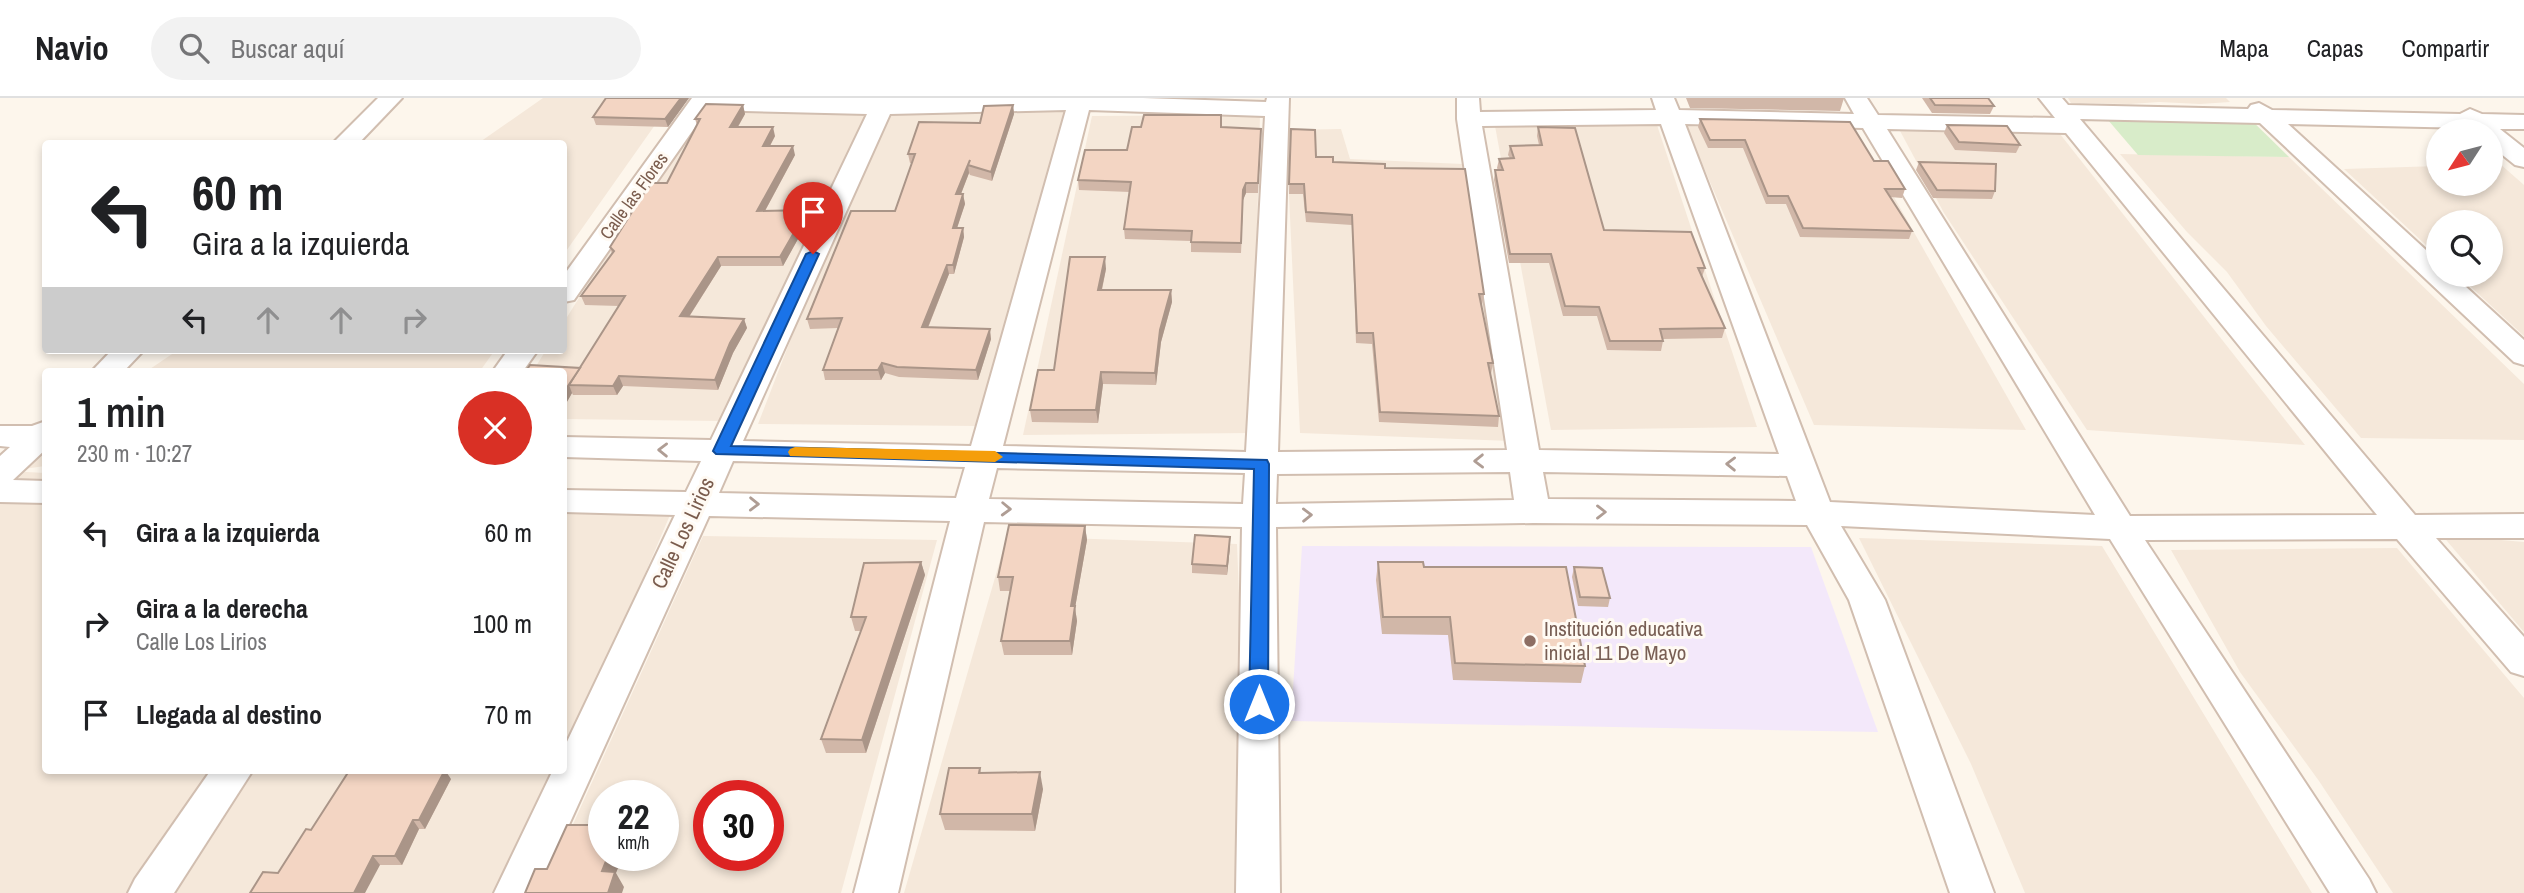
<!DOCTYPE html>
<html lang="es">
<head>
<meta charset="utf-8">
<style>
	:root { --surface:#fff; --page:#f2f2f2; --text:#202124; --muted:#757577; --line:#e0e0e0 }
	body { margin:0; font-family:"Archivo Narrow",sans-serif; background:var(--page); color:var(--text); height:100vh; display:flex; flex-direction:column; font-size:26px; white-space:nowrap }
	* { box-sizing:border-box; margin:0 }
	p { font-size:23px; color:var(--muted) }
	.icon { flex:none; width:38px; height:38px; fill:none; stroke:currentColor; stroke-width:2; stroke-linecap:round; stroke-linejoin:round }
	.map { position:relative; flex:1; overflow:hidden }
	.drawer { position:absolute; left:42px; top:270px; width:525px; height:406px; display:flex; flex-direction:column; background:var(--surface); border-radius:7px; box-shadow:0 4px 10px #0003 }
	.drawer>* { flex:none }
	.hud { position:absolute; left:42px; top:42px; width:525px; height:214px; border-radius:7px; box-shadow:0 4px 10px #0003; background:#fff; color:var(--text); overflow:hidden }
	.needle { width:46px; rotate:234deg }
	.tools { position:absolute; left:2426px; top:21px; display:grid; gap:14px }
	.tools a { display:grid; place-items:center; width:77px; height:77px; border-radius:50%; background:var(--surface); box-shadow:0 4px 10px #0003; font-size:35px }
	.speed { position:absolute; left:588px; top:682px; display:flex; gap:14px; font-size:35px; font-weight:700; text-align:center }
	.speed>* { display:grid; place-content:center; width:91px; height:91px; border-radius:50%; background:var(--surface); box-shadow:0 4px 10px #0003; line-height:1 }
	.speed small { font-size:18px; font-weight:400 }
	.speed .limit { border:10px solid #d22; background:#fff; color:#111 }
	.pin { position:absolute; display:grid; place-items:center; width:60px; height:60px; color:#fff; margin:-72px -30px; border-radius:50% 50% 50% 0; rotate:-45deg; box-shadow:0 0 7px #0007 }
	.pin .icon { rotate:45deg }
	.me { position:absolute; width:77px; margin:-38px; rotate:0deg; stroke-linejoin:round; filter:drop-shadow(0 0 5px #0008) }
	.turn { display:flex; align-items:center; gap:24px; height:147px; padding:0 35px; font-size:32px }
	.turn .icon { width:91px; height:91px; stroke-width:2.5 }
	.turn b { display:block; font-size:49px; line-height:60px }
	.lanes { display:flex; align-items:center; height:66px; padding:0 35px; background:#0003; justify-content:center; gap:35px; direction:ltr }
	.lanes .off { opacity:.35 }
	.round { display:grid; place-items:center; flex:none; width:74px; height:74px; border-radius:37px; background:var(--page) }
	.overview { display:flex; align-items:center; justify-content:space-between; height:119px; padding:0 35px }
	h1 { font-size:42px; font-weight:600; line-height:52px }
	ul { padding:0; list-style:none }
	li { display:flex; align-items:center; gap:21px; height:91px; padding:0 35px }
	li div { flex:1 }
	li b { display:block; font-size:26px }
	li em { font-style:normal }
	header { display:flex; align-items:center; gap:42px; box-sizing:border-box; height:98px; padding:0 35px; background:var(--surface); border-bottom:2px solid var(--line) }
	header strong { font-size:33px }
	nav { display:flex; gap:38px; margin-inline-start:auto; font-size:24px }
	.search { width:490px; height:63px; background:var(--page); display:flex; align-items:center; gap:18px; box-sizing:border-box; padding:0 24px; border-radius:38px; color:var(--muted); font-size:26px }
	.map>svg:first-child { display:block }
	.residential { fill:#f5e8da; fill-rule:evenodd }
	.education { fill:#f3e8fa }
	.green { fill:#d8ecc9 }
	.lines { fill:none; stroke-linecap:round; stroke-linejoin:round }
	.street-casing { stroke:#d1beb0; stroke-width:4 }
	.street { fill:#fff; fill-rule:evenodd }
	.wall { fill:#d1b7a8 }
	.shaded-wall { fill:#aa9588 }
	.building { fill:#f3d5c3; stroke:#aa9588; stroke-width:2 }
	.oneway { stroke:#af9d94 }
	.route { fill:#1a73e8; stroke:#114b97; stroke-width:2 }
	.slow { fill:#f59e0b }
	.education-dot { fill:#8d6e63; stroke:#fffaf3; stroke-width:2.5 }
	.labels { text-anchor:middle; stroke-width:6; stroke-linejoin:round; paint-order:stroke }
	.far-street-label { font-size:18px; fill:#7a5c4d; stroke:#fffaf3 }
	.street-label { font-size:21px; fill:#7a5c4d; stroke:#fffaf3 }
	.education-label { font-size:21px; fill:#785e54; stroke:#fffaf3; text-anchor:start }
</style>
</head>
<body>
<header>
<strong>Navio</strong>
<div class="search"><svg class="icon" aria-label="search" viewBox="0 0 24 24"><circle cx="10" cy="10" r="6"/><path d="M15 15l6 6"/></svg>Buscar aquí</div>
<nav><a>Mapa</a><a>Capas</a><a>Compartir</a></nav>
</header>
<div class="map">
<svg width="2524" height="795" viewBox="0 0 2524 795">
	<rect width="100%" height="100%" fill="#fdf6ec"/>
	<g class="residential">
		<path d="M543,0H674L564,156V46H477Z"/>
		<path d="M2068,0H2226L2230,4L2200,6L2159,4L2130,6L2071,5Z"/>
		<path d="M700,5L1077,7L978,328L758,326L877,18L719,323L564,321V273H533L546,252H564V224Z"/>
		<path d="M1260,17L1252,335L1023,337L1092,18Z"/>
		<path d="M1657,27L1757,329L1551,332L1495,28Z"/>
		<path d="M1686,28L1856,32L2026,332L1814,327Z"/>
		<path d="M1341,31L1350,61L1463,66L1511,343L1300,335L1286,32Z"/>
		<path d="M1899,31L2060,36L2305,347L2087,332L1944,115Z"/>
		<path d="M2120,56L2289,59L2524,286V342L2361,340L2266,228L2227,174L2187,134Z"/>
		<path d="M2499,65L2524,87V238L2458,177H2490V124H2438V158L2344,71L2438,68V86H2490V66Z"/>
		<path d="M178,252H495L480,273H147Z"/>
		<path d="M45,343V368L9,373L45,375L46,672H227L153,795H0V374Z"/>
		<path d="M564,408L673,410L564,666Z"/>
		<path d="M2442,437L2524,444V534Z"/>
		<path d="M703,438L937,442L841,795H542ZM604,698H663V758H604ZM709,698H768V758H709Z"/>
		<path d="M1007,438L1237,446L1251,795H904Z"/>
		<path d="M1859,440L2102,448L2312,795H2025L1971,666Z"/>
		<path d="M2397,450L2524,600V795H2393L2319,683L2240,574L2171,452Z"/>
		<path d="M245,672H561L508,795H156Z"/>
	</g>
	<path class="education" d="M1302,448L1811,449L1878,634L1291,623Z"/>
	<path class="green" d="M2240,11L2289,59L2138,57L2102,15Z"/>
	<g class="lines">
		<g class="street-casing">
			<g id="street">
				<path d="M378,0H402L358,46H332Z"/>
				<path d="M692,0H1143L1266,4L1267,0H1289L1278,354L1507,352L1457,21V0H1479L1480,14L1656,12L1652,0H1674L1679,12L1854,16L1845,0H1867L1878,17L2055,20L2039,0H2062L2068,7L2248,11L2251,7L2259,5L2272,12L2460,16L2470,11L2482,16L2524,17V31H2500L2524,50V69L2515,67L2490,47V33H2474L2470,30L2288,26L2438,163V177H2453L2524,242V267L2514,264L2260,25L2080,21L2415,417L2524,416V440H2436L2524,539V578L2511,574L2397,441L2145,442L2369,781L2376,795H2330L2110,441L1841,428L1885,502L1994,795H1950L1849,502L1807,427L1533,425L1276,429L1280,795H1236L1242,429L984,424L898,795H854L950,423L709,418L538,795H494L553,672H564V650L675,417L564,414V392L686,394L701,363L564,359V339L711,342L867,16L707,12L574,202L564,204V177ZM1066,12L971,348L743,343L890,16ZM1089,12L1265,18L1246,354L1003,348ZM1661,26L1779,356L1539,352L1482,28ZM1685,26L1863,30L2095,417L1830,404ZM1887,31L2066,35L2377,417L2130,418ZM733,363L965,369L956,400L719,395ZM997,370L1245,375L1243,406L989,401ZM1510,374L1514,402L1276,406L1277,376ZM1543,374L1787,378L1796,403L1548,401Z"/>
				<path d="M112,252H144L124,273H92Z"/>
				<path d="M508,252H538L523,273H493Z"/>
				<path d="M46,323V351L13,382L46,383V405L0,404V358L10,349L0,348V328H32Z"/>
				<path d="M211,672H253L174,795H128L135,781Z"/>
			</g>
		</g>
		<use href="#street" class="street"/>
	</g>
	<g class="wall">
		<path d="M689,0L668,29L596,27L593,19Z"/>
		<path d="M1686,0H1844L1840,13L1690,10Z"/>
		<path d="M1922,0H1988L1994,8L1990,16L1932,15Z"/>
		<path d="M743,7L745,16L738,29L775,38L770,48L795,57L765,113L807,112L809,121L783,168H721L689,219L744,221L747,230L733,255L718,292L623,288L617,297H573L572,295L564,309V273L580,270L619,208L585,207L581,198L612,156L610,149L667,85L697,27L695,21Z"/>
		<path d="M1013,7L1014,16L992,83L970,77L969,75L961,96H963L965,106L957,130H963L964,139L954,176H949L928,230L991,241L978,282L899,279L885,275L881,282H825L823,272L838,230L810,231L807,221L895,113L912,65H910L908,56L980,25Z"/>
		<path d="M1700,21L1874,63L1905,91L1902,100L1890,99L1912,133L1909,141L1800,139L1786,106H1766L1743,50H1708L1698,29Z"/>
		<path d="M1947,27L2020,47L2016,55L1955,52L1944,35Z"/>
		<path d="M1221,29L1261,41L1258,95H1246L1243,102L1241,155L1191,154V143L1125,141L1124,131L1130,94L1079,92L1078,82L1127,52Z"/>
		<path d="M1538,29L1604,132L1705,170L1702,179L1725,230L1722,240L1663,241V243L1661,253L1607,252L1597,218H1563L1549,165H1509L1494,82L1495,72H1498L1497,70L1499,61L1510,60L1508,57L1510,48L1539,47L1537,38Z"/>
		<path d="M1291,31L1316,59L1333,64L1385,70L1484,196L1482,207H1481L1493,265L1491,276H1490L1499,318L1498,329L1379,324L1372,246L1356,245L1352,127L1306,124L1303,96H1289Z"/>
		<path d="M1919,64L1995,93L1992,101L1933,100L1916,72Z"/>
		<path d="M1106,171L1102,192H1171L1172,204L1161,244L1156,287L1103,286L1098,325L1032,324L1030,312L1054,272Z"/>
		<path d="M1085,428L1087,442L1075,510L1077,523L1072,557H1004L1001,543L1010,493H1000L998,479Z"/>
		<path d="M1230,448L1227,477L1192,475V466Z"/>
		<path d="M921,464L925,477L866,655H826L821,641L861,533H855L851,519Z"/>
		<path d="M1378,464L1424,469L1585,568L1581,585L1453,582L1448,537L1382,536L1376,482Z"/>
		<path d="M1574,469L1610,500L1608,509L1578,508L1572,479Z"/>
		<path d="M980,670L981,675L1043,691L1035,733L945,732L940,716Z"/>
		<path d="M451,681L425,731H419L402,767H380L278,775L311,732Z"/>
	</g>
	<g class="shaded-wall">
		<path d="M681,0H689L668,29L665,21Z"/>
		<path d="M743,7L745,16L733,37L730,29Z"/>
		<path d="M1013,7L1014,16L992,83L991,74Z"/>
		<path d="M773,29L775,38L765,57L763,48Z"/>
		<path d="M793,48L795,57L760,122L757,113Z"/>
		<path d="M970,62L968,67L969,75L957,106L956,96Z"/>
		<path d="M1246,85V95L1243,102L1241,155L1243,92Z"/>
		<path d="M963,96L965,106L954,139L953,130Z"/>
		<path d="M807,112L809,121L783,168L780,159Z"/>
		<path d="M963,130L964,139L954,176L953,167Z"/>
		<path d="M718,159L721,168L683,228L680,218Z"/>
		<path d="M1105,159L1106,171L1099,204L1098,192Z"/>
		<path d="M947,167L949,176L924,239L922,229Z"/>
		<path d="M1171,192L1172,204L1161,244L1156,287L1155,275L1160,232Z"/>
		<path d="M744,221L747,230L733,255L718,292L715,282L730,245Z"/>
		<path d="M990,231L991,241L978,282L976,272Z"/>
		<path d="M882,265L885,275L881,282L878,272Z"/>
		<path d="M580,270L569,287L572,295L564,309V294Z"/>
		<path d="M1101,274L1103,286L1098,325L1096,312Z"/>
		<path d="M619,278L623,288L617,297L613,288Z"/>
		<path d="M1085,428L1087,442L1075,510L1077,523L1072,557L1070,543L1071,508Z"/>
		<path d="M1230,439V448L1227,477V468Z"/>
		<path d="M921,464L925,477L866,655L862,642Z"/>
		<path d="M445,672L451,681L425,731L419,722Z"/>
		<path d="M1040,674L1043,691L1035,733L1032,716Z"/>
		<path d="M413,722L419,731L402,767L395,758Z"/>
		<path d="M373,758L380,767L365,795H354Z"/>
		<path d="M608,758H623L616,775L624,789L622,795H608L602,773Z"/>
	</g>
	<g class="building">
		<path d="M606,0H681L665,21L593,19Z"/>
		<path d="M1930,0H1988L1994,8L1935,7Z"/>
		<path d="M706,6L743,7L730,29H773L763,48H793L757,113L807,112L780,159H718L680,218L744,221L730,245L715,282L619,278L613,288L569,287L625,198H581L614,153L610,149L642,98L652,85H667L700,21H695Z"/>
		<path d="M1013,7L991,74L968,67L970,62L956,96H963L953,130H963L953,167H947L922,229L990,231L976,272L897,269L882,265L878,272H823L842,220L807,221L851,113H895L915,56H908L919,24L980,25L984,8Z"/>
		<path d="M1144,17H1221V29L1261,31L1258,85H1246L1243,92L1241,145L1191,144L1192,133L1124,131L1131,84L1078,82L1085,52H1127L1132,29H1141Z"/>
		<path d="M1700,21L1850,24L1874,63H1888L1905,91H1885L1912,133L1803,130L1788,98H1768L1745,42H1710Z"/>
		<path d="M1947,27L2007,28L2020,47L1959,44Z"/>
		<path d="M1538,29L1575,30L1604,132L1691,134L1705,170H1698L1725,230L1660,231L1663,243H1610L1599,209L1565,208L1551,156H1510L1495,72H1503L1499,61L1514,60L1510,48L1542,47Z"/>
		<path d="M1291,31L1315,32L1316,59H1333V64L1385,66V70L1465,71L1484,196H1479L1493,265H1488L1499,318L1380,314L1373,235H1357L1352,117L1306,114L1304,86H1289Z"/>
		<path d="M1919,64L1996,66L1995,93L1937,92Z"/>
		<path d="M1070,159H1105L1098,192H1171L1160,232L1155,275L1101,274L1096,312H1030L1038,272H1054Z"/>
		<path d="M530,267L580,270L564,294V273H526Z"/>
		<path d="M1009,427L1085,428L1071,508H1075L1070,543H1001L1013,479H998Z"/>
		<path d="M1195,437L1230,439L1227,468L1192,466Z"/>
		<path d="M921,464L862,642L821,641L866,519H851L864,465Z"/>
		<path d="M1378,464H1423L1424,469H1566L1585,568L1455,565L1450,519H1383Z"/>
		<path d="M1574,469L1602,470L1610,500L1580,499Z"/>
		<path d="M949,670H980L979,675L1040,674L1032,716H940Z"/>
		<path d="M445,672L419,722H413L395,758H373L354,795H250L263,774L278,775L306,731L311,732L349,673Z"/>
		<path d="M567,727H604V758H608L602,773L615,774L608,795H525L535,771H547Z"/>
	</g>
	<defs><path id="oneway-chevron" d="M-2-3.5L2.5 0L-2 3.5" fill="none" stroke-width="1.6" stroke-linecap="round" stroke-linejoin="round" transform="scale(1.75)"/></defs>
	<g class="oneway">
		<use href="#oneway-chevron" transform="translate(663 352) rotate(-179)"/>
		<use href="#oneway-chevron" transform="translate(1479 363) rotate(179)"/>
		<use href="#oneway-chevron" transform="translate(1731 366) rotate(-179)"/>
		<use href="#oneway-chevron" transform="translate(754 406) rotate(1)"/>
		<use href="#oneway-chevron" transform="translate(1006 411) rotate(2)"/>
		<use href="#oneway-chevron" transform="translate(1601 414)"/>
		<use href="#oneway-chevron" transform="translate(1307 417) rotate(-1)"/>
	</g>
	<path class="route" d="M813,153L819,156L731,348L1267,362L1269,366L1268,606L1265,612L1259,614L1252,612L1249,606L1254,371L716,356L713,353L806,156Z"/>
	<path class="slow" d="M795,349L995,353L1003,359L995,364L790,358L788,354L790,351Z"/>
	<circle class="education-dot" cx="1530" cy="543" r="7"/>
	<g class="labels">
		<g class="far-street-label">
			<text transform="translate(634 98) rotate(-54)" y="6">Calle las Flores</text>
		</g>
		<g class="street-label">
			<text transform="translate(683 435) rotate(-65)" y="7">Calle Los Lirios</text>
		</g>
		<g class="education-label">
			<text x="1544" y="538">Institución educativa<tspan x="1544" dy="24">inicial 11 De Mayo</tspan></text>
		</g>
	</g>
</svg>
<div class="tools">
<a><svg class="needle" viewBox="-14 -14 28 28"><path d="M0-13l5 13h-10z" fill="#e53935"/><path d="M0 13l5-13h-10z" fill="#757577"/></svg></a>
<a><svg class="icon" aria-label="search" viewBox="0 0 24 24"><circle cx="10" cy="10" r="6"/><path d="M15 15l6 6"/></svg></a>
</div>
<div class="speed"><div>22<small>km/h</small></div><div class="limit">30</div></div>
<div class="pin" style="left:813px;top:156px;background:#d93025"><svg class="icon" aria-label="arrive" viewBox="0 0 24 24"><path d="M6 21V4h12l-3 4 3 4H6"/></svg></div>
<svg class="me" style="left:1259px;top:606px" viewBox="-20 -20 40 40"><circle r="17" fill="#1a73e8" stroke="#fff" stroke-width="3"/><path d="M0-11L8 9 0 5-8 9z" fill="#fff"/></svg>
<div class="hud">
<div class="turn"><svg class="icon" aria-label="left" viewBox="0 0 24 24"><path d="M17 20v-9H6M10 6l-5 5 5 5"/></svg><div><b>60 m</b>Gira a la izquierda</div></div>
<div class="lanes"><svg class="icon" aria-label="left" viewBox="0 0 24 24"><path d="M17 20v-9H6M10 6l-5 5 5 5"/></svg><svg class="icon off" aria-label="ahead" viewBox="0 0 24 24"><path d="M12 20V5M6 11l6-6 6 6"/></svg><svg class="icon off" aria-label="ahead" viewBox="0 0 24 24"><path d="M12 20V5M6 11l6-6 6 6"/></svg><svg class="icon off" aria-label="right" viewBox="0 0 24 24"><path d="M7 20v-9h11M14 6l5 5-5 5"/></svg></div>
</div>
<section class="drawer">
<div class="overview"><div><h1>1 min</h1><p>230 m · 10:27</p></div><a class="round" style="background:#d93025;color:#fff"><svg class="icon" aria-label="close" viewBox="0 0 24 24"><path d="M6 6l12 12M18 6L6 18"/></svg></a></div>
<ul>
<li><svg class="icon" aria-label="left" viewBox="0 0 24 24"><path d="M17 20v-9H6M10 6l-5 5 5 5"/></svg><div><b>Gira a la izquierda</b></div><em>60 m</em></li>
<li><svg class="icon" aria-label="right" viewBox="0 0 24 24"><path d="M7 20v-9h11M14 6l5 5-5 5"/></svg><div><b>Gira a la derecha</b><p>Calle Los Lirios</p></div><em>100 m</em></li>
<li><svg class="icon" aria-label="arrive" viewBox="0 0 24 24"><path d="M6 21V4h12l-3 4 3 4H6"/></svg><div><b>Llegada al destino</b></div><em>70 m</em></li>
</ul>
</section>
</div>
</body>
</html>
